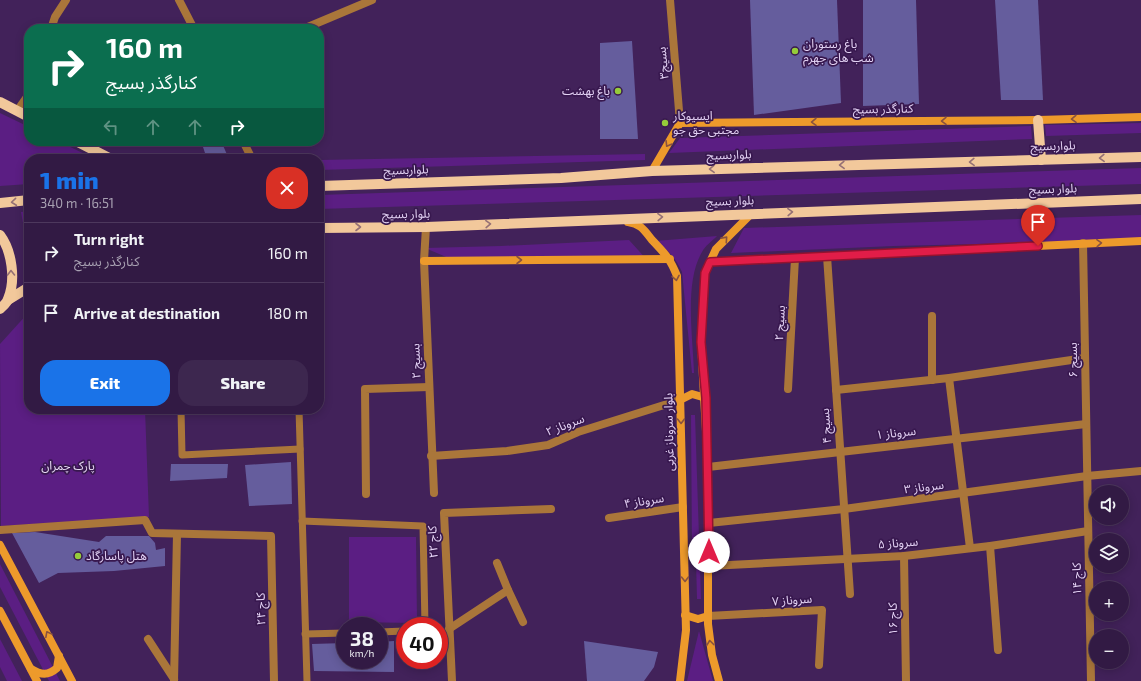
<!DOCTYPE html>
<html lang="en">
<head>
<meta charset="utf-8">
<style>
	:root { --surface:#321a44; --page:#3d274f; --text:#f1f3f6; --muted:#a8a1b2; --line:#4d385d; --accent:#1a73e8 }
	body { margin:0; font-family:"Exo 2","Noto Sans Arabic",sans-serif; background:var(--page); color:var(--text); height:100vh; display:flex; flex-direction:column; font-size:15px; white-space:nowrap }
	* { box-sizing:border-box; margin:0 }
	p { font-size:13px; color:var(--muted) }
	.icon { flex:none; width:22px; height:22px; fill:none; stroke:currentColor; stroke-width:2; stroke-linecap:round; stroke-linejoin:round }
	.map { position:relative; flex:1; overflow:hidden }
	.sheet { position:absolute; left:24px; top:154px; width:300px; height:260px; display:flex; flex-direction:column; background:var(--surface); border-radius:16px; box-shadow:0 2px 10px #0003,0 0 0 1px var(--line) }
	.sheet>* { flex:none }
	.hud { position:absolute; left:24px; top:24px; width:300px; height:122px; border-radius:16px; box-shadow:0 2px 10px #0003,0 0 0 1px var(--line); background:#0b6e4f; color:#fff; overflow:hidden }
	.buttons { position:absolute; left:1089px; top:485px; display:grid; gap:8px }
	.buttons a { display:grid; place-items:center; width:40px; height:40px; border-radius:50%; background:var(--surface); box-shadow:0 2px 10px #0003,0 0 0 1px var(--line); font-size:20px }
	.speed { position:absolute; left:336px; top:617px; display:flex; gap:8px; font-size:20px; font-weight:700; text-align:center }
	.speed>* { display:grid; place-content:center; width:52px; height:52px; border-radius:50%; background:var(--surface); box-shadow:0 2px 10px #0003,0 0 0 1px var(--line); line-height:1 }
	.speed small { font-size:10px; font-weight:400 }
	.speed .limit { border:6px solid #d22; background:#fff; color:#111 }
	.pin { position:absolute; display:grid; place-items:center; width:34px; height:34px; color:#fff; margin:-41px -17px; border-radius:50% 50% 50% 0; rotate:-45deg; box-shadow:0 0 4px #0007 }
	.pin .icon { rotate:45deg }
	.me { position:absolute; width:44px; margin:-22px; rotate:0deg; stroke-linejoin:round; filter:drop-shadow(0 0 3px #0008) }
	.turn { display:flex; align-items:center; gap:14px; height:84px; padding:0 16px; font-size:18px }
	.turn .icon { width:52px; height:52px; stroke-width:2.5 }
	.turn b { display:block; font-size:28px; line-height:34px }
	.lanes { display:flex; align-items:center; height:38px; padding:0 16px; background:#0003; justify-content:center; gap:20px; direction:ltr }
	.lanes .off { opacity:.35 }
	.round { display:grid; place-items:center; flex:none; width:42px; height:42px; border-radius:16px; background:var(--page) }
	.headline { display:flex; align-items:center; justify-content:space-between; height:68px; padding:0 16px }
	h1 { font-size:24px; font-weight:800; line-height:30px; color:var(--accent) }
	.primary-button { display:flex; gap:8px; margin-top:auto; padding:8px 16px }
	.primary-button a { flex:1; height:46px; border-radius:16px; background:var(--accent); color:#fff; font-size:16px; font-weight:800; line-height:46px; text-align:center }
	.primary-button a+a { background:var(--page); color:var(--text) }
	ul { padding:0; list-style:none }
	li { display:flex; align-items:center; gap:12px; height:60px; padding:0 16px; border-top:1px solid var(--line) }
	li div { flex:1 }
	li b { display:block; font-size:15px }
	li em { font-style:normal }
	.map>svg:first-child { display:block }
	.green { fill:#5b1e83 }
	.building { fill:#655d9d }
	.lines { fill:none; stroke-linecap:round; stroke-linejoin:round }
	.lane { stroke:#aa763a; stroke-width:7 }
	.street { stroke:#aa763a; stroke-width:8 }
	.secondary { stroke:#ed9a2b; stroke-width:8 }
	.primary { stroke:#f2c89b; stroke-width:10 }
	.oneway { stroke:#89523f }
	.oneway2 { stroke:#957075 }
	.route-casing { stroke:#92132f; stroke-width:10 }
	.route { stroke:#e11d48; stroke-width:7 }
	.poi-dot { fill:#95cc3a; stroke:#38184f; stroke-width:1.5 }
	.labels { text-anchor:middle; stroke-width:3.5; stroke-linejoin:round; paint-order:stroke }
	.poi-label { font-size:12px; fill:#e3d2f4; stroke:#38184f; text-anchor:start }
	.street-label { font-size:12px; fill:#e3d2f4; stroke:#38184f }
	.park-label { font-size:12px; fill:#e7d9f4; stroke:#38184f }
</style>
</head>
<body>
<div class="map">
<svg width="1141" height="681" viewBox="0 0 1141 681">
	<rect width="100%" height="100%" fill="#42225a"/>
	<g class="green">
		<path d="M0,113L29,127V141H58L95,159H29V184L0,186Z"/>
		<path d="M1141,123V133L1046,136L1045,125Z"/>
		<path d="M1031,126L1032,139L669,153L680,138Z"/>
		<path d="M645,154V160L319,170V160Z"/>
		<path d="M1141,168V184L319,209V195Z"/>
		<path d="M29,211V257L21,212Z"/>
		<path d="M1141,215V240L894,246L731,253L744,228Z"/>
		<path d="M717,236C712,241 705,246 702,252C684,282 693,338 694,373H692L682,272C676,258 667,249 655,241Z"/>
		<path d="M629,240L649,262H458L425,248L501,246Z"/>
		<path d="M29,312V409H145L149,517L1,526L0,344Z"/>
		<path d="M691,415H695L701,599H697L696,561L692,552Z"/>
		<path d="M349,537H416L417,623L349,622Z"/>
		<path d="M0,564L60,681H49L0,587Z"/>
		<path d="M699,631L713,681H687Z"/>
		<path d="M0,639L22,681H7L0,667Z"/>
	</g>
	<g class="building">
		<path d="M750,0H837L841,103L754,115Z"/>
		<path d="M863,0H916L919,104L863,106Z"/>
		<path d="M995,0H1038L1043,100H1001Z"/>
		<path d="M632,41L638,139H600V43Z"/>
		<path d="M201,141H221L229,159H207Z"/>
		<path d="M291,462L292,504L249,506L245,465Z"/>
		<path d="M171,464H228L227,478L170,481Z"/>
		<path d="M35,532L99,542L106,536H149L155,543L156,550L165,548V566L114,571L58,573L39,583L12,533Z"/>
		<path d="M394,641V672L314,671L312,644L345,643V660H379V642Z"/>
		<path d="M584,641L658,652L654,667L644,681H587Z"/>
	</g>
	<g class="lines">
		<g class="lane">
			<path d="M181,409L182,455L300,449"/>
			<path d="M299,409L307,681"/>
			<path d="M302,521L423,526L425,626"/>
			<path d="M379,632L405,631"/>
			<path d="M305,634L345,633"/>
		</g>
		<g class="street">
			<path d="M179,0L194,29"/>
			<path d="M670,0L680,123"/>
			<path d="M51,29L55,17L66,0"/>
			<path d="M303,29L372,0"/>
			<path d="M17,111L29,94"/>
			<path d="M243,141L252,159"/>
			<path d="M426,227L424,261L434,493"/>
			<path d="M1083,243L1091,681"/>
			<path d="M827,256L850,594"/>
			<path d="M949,378L970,548"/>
			<path d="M932,380V316"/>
			<path d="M788,389L795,258"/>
			<path d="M836,390L949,378L1085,358"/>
			<path d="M431,456L507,451L548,445L578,432L680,400"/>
			<path d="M708,467L1086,424"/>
			<path d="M366,494L365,389L429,387"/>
			<path d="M609,518L683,507"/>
			<path d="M709,523L844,509L1087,476L1141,471"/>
			<path d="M0,530L145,520L152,533L271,536L274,681"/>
			<path d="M990,546L998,650"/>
			<path d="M904,556L906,681"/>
			<path d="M709,566L904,556L990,546L1088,531"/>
			<path d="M508,590L523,622"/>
			<path d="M708,616L822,610L819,665"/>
			<path d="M449,629L508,590L497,563"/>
			<path d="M148,639L174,679"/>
			<path d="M174,681L177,534"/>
			<path d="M452,681L444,513L551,509"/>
		</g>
		<g class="secondary">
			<path d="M652,171L680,123L1038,120L1141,117"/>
			<path d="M628,222C641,224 644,230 652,240C665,254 670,258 677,276L686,630L680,681"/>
			<path d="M424,261L670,259"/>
			<path d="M710,262L1141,241"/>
			<path d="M680,400L692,394L706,398"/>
			<path d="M0,545L72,681"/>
			<path d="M0,611L37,681"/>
			<path d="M685,615L698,619L708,616"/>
			<path d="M31,669C41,675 48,676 57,668L59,656"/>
			<path d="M719,681L712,655L708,624V467L701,342L705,273L716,249L751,214"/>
		</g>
		<g class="primary">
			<path d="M0,102L29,117"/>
			<path d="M1038,120L1041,160"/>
			<path d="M76,141L111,159"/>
			<path d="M319,186L561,178L652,171L1141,157"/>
			<path d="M0,203L29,200"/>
			<path d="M319,228L426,227L1141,199"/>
			<path d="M0,235C12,251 16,280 8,299C7,303 3,306 0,309"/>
			<path d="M8,300L29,287"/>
		</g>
	</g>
	<defs><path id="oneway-chevron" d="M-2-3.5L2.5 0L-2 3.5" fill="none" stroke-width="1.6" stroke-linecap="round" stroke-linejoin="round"/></defs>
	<g class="oneway">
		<use href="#oneway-chevron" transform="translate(1074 119) rotate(178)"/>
		<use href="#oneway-chevron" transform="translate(944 121) rotate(179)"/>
		<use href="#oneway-chevron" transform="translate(814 122) rotate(179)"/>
		<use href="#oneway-chevron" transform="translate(668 144) rotate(121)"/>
		<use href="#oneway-chevron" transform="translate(725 239) rotate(-48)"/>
		<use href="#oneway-chevron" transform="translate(1099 243) rotate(-3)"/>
		<use href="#oneway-chevron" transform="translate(519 260)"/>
		<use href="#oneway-chevron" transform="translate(676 278) rotate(80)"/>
		<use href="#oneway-chevron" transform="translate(681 421) rotate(89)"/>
		<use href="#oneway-chevron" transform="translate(685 579) rotate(89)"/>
		<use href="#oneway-chevron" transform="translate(48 634) rotate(-118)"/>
		<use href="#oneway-chevron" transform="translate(710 643) rotate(-97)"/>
	</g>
	<g class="oneway2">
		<use href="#oneway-chevron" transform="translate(1102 158) rotate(178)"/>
		<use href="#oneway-chevron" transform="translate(972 162) rotate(178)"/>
		<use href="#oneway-chevron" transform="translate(842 165) rotate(178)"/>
		<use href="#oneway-chevron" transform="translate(712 169) rotate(178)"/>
		<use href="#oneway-chevron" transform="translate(14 202) rotate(174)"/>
		<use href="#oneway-chevron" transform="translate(790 212) rotate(-2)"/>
		<use href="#oneway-chevron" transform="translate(660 217) rotate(-2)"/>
		<use href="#oneway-chevron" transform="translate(488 224) rotate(-2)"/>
		<use href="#oneway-chevron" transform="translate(358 227)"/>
		<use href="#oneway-chevron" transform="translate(11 273) rotate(-91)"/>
	</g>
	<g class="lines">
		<g class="route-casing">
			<path id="route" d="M709,552L706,398L701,342L705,273L710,262L1038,246"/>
		</g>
		<use href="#route" class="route"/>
	</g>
	<g class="poi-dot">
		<circle cx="795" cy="51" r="4"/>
		<circle cx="618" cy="91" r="4"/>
		<circle cx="665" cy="123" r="4"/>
		<circle cx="78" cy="556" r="4"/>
	</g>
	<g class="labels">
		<g class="poi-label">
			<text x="803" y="48">باغ رستوران<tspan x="803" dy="14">شب های جهرم</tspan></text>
			<text x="610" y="95" text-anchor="end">باغ بهشت</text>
			<text x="673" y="120">ایسیوکار<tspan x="673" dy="14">مجتبی حق جو</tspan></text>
			<text x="86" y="560">هتل پاسارگاد</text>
		</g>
		<g class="street-label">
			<text transform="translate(663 63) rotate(-95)" y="4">بسیج۳</text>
			<text transform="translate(883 109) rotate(-1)" y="4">کنارگذر بسیج</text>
			<text transform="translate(1053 146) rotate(-2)" y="4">بلواربسیج</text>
			<text transform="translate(729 155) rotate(-2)" y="4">بلواربسیج</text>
			<text transform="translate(406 170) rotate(-2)" y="4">بلواربسیج</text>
			<text transform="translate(1053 189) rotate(-2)" y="4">بلوار بسیج</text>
			<text transform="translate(730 201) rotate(-2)" y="4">بلوار بسیج</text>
			<text transform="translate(406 214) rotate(-1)" y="4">بلوار بسیج</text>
			<text transform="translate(780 323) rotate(-87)" y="4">بسیج ۲</text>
			<text transform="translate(1073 360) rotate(-91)" y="4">بسیج ۶</text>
			<text transform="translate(416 361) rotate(-92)" y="4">بسیج ۲</text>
			<text transform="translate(565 425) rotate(-21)" y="4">سروناز ۲</text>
			<text transform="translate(826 426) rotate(-94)" y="4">بسیج ۴</text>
			<text transform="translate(669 432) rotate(-91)" y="4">بلوار سروناز غربی</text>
			<text transform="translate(896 433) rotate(-6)" y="4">سروناز ۱</text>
			<text transform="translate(924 487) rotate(-7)" y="4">سروناز ۳</text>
			<text transform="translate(644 501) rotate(-9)" y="4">سروناز ۴</text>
			<text transform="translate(433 542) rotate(-93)" y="4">کاج ۲۲</text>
			<text transform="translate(898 543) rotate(-4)" y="4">سروناز ۵</text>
			<text transform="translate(1077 579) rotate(-91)" y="4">کاج ۱۴</text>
			<text transform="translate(792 600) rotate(-4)" y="4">سروناز ۷</text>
			<text transform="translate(261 609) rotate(-91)" y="4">کاج ۲۴</text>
			<text transform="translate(893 619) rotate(-91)" y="4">کاج ۱۶</text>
		</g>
		<g class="park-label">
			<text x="68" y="470">پارک چمران</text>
		</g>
	</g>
</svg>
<div class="buttons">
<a><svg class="icon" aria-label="sound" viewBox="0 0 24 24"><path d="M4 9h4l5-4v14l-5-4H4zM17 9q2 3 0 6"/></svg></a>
<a><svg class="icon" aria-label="layers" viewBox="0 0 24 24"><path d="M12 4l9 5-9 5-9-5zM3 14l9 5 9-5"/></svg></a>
<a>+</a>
<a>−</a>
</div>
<div class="speed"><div>38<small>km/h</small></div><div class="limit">40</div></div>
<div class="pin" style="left:1038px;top:246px;background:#d93025"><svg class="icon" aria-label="arrive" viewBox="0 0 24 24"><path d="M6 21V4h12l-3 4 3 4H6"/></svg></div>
<svg class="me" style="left:709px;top:552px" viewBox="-20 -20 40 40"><circle r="19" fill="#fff"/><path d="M0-13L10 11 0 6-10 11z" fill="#e11d48"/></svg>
<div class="hud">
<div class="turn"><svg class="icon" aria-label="right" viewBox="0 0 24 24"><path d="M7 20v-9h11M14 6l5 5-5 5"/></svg><div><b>160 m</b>کنارگذر بسیج</div></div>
<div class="lanes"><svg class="icon off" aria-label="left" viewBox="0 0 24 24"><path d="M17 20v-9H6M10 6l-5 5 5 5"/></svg><svg class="icon off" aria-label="ahead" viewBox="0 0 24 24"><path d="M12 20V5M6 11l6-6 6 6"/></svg><svg class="icon off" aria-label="ahead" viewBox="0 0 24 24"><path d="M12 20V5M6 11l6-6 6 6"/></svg><svg class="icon" aria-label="right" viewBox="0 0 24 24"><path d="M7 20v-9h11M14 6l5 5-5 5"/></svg></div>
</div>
<section class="sheet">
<div class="headline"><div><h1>1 min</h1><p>340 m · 16:51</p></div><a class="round" style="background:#d93025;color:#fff"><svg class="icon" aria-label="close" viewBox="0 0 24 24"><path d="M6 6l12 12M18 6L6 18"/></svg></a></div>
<ul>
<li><svg class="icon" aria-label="right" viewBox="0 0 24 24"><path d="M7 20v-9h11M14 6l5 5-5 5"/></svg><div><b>Turn right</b><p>کنارگذر بسیج</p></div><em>160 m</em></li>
<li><svg class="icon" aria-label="arrive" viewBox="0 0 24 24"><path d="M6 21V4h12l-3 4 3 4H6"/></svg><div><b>Arrive at destination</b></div><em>180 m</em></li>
</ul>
<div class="primary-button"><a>Exit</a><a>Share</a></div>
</section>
</div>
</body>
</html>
